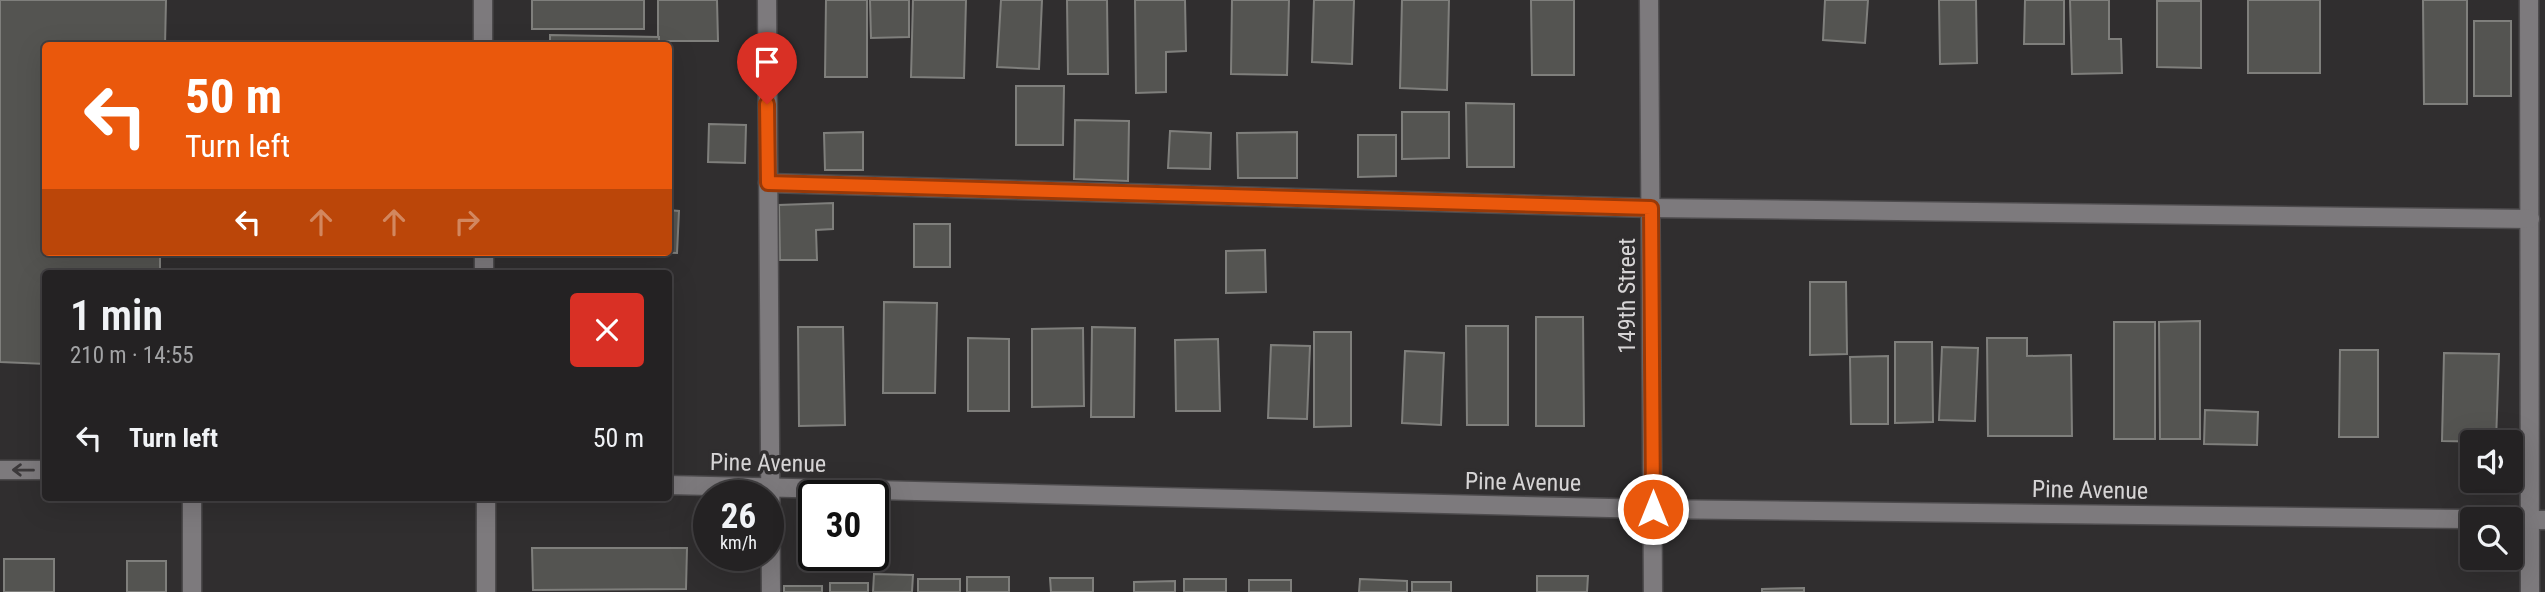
<!DOCTYPE html>
<html lang="en">
<head>
<meta charset="utf-8">
<style>
	:root { --surface:#242223; --page:#2c2a2b; --text:#f1f3f6; --muted:#a3a4a6; --line:#413f41 }
	body { margin:0; font-family:"Roboto Condensed",sans-serif; background:var(--page); color:var(--text); height:100vh; display:flex; flex-direction:column; font-size:26px; white-space:nowrap }
	* { box-sizing:border-box; margin:0 }
	p { font-size:23px; color:var(--muted) }
	.icon { flex:none; width:38px; height:38px; fill:none; stroke:currentColor; stroke-width:2; stroke-linecap:round; stroke-linejoin:round }
	.map { position:relative; flex:1; overflow:hidden }
	.panel { position:absolute; left:42px; top:270px; width:630px; height:231px; display:flex; flex-direction:column; background:var(--surface); border-radius:7px; box-shadow:0 7px 28px #0002,0 0 0 2px var(--line) }
	.panel>* { flex:none }
	.banner { position:absolute; left:42px; top:42px; width:630px; height:214px; border-radius:7px; box-shadow:0 7px 28px #0002,0 0 0 2px var(--line); background:#ea580c; color:#fff; overflow:hidden }
	.fabs { position:absolute; left:2460px; top:430px; display:grid; gap:14px }
	.fabs a { display:grid; place-items:center; width:63px; height:63px; border-radius:7px; background:var(--surface); box-shadow:0 7px 28px #0002,0 0 0 2px var(--line); font-size:35px }
	.speed { position:absolute; left:693px; top:480px; display:flex; gap:14px; font-size:35px; font-weight:700; text-align:center }
	.speed>* { display:grid; place-content:center; width:91px; height:91px; border-radius:50%; background:var(--surface); box-shadow:0 7px 28px #0002,0 0 0 2px var(--line); line-height:1 }
	.speed small { font-size:18px; font-weight:400 }
	.speed .limit { border:4px solid #111; border-radius:10px; background:#fff; color:#111 }
	.pin { position:absolute; display:grid; place-items:center; width:60px; height:60px; color:#fff; margin:-72px -30px; border-radius:50% 50% 50% 0; rotate:-45deg; box-shadow:0 0 7px #0007 }
	.pin .icon { rotate:45deg }
	.me { position:absolute; width:77px; margin:-38px; rotate:0deg; stroke-linejoin:round; filter:drop-shadow(0 0 5px #0008) }
	.turn { display:flex; align-items:center; gap:24px; height:147px; padding:0 28px; font-size:32px }
	.turn .icon { width:91px; height:91px; stroke-width:2.5 }
	.turn b { display:block; font-size:49px; line-height:60px }
	.lanes { display:flex; align-items:center; height:66px; padding:0 28px; background:#0003; justify-content:center; gap:35px; direction:ltr }
	.lanes .off { opacity:.35 }
	.round { display:grid; place-items:center; flex:none; width:74px; height:74px; border-radius:7px; background:var(--page) }
	.overview { display:flex; align-items:center; justify-content:space-between; height:119px; padding:0 28px }
	h1 { font-size:42px; font-weight:600; line-height:52px }
	ul { padding:0; list-style:none }
	li { display:flex; align-items:center; gap:21px; height:98px; padding:0 28px }
	li div { flex:1 }
	li b { display:block; font-size:26px }
	li em { font-style:normal }
	.map>svg:first-child { display:block }
	.building { fill:#545451; stroke:#7f7f7c; stroke-width:2 }
	.lines { fill:none; stroke-linecap:round; stroke-linejoin:round }
	.minor-casing { stroke:#4d4b4d; stroke-width:21 }
	.minor { stroke:#7d7a7d; stroke-width:18 }
	.oneway { stroke:#3c393b }
	.route-casing { stroke:#983908; stroke-width:18 }
	.route { stroke:#ea580c; stroke-width:12 }
	.labels { text-anchor:middle; stroke-width:7; stroke-linejoin:round; paint-order:stroke }
	.street-label { font-size:24px; fill:#d6d4d5; stroke:#302e2f }
</style>
</head>
<body>
<div class="map">
<svg width="2545" height="592" viewBox="0 0 2545 592">
	<rect width="100%" height="100%" fill="#302e2f"/>
	<g class="building">
		<path d="M0,0H166L165,46H46V252H160V273H46V364L0,362Z"/>
		<rect x="532" y="0" width="112" height="29"/>
		<path d="M658,0H717L718,41H658Z"/>
		<path d="M826,0H867V77H825Z"/>
		<path d="M870,0H909V37L871,38Z"/>
		<path d="M913,0H966L964,78L911,77Z"/>
		<path d="M1001,0H1042L1039,69L997,67Z"/>
		<path d="M1067,0H1107L1108,74H1068Z"/>
		<path d="M1135,0H1185L1186,51L1166,52V92L1136,93Z"/>
		<path d="M1232,0H1289L1287,75L1231,74Z"/>
		<path d="M1314,0H1354L1352,64L1312,62Z"/>
		<path d="M1402,0H1449L1447,90L1400,88Z"/>
		<path d="M1531,0H1574V75H1532Z"/>
		<path d="M1825,0H1868L1865,43L1823,40Z"/>
		<path d="M1939,0H1976L1977,63L1940,64Z"/>
		<path d="M2025,0H2064V44H2024Z"/>
		<path d="M2070,0H2109V39H2121L2122,73L2072,74Z"/>
		<rect x="2248" y="0" width="72" height="73"/>
		<path d="M2423,0H2467V104H2424Z"/>
		<path d="M2157,1H2201V68L2157,67Z"/>
		<rect x="2474" y="21" width="37" height="75"/>
		<path d="M550,35L659,37V46H550Z"/>
		<path d="M1016,86H1064L1063,145H1016Z"/>
		<path d="M1466,103L1514,104V167H1467Z"/>
		<path d="M1402,112H1449V158L1402,159Z"/>
		<path d="M1075,120L1129,121L1128,181L1074,179Z"/>
		<path d="M709,124L746,125L745,163L708,162Z"/>
		<path d="M1170,131L1211,133L1210,169L1168,168Z"/>
		<path d="M863,132V170H825L824,133Z"/>
		<path d="M1297,132V178H1238L1237,133Z"/>
		<path d="M1358,135H1396V176L1358,177Z"/>
		<path d="M833,203V229L816,230L817,260H780L779,205Z"/>
		<path d="M668,210L679,211L677,253L650,252H668Z"/>
		<rect x="914" y="224" width="36" height="43"/>
		<path d="M1265,250L1266,292L1226,293V251Z"/>
		<path d="M1810,282H1846L1847,354L1810,355Z"/>
		<path d="M884,302L937,303L935,393H883Z"/>
		<path d="M1536,317H1583L1584,426H1536Z"/>
		<path d="M2200,321V439H2160L2159,322Z"/>
		<rect x="2114" y="322" width="41" height="117"/>
		<path d="M1466,326H1508V425H1467Z"/>
		<path d="M798,327H843L845,425L799,426Z"/>
		<path d="M1092,327L1135,328L1134,417H1091Z"/>
		<path d="M1083,328L1084,406L1032,407V329Z"/>
		<path d="M1314,332H1351V426L1314,427Z"/>
		<path d="M968,338L1009,339V411H968Z"/>
		<path d="M1987,338H2027V356L2071,355L2072,436H1988Z"/>
		<path d="M1218,339L1220,411H1176L1175,340Z"/>
		<path d="M1895,342H1932L1933,422L1895,423Z"/>
		<path d="M1271,345L1310,346L1307,419L1268,418Z"/>
		<path d="M1942,347L1978,348L1975,421L1939,420Z"/>
		<path d="M2340,350H2378V437H2339Z"/>
		<path d="M1405,351L1444,353L1441,425L1402,423Z"/>
		<path d="M2444,353L2499,354L2496,442L2442,441Z"/>
		<path d="M1888,356V424H1851L1850,357Z"/>
		<path d="M2205,410L2258,412L2257,445L2204,444Z"/>
		<path d="M532,548H687L686,589L533,590Z"/>
		<rect x="4" y="559" width="50" height="33"/>
		<rect x="127" y="561" width="39" height="31"/>
		<path d="M874,574L913,575L912,592H873Z"/>
		<path d="M1537,576H1588L1587,592H1537Z"/>
		<rect x="967" y="577" width="42" height="15"/>
		<path d="M1050,578H1093V592H1051Z"/>
		<rect x="918" y="579" width="42" height="13"/>
		<rect x="1184" y="579" width="42" height="13"/>
		<path d="M1360,579L1407,581V592H1359Z"/>
		<rect x="1249" y="580" width="42" height="12"/>
		<path d="M1175,581V592H1134V582Z"/>
		<rect x="1412" y="582" width="39" height="10"/>
		<rect x="830" y="583" width="38" height="9"/>
		<rect x="784" y="586" width="38" height="6"/>
		<path d="M1804,588V592H1762V589Z"/>
	</g>
	<g class="lines">
		<g class="minor-casing">
			<g id="minor">
				<path d="M483,0V46"/>
				<path d="M767,0L771,592"/>
				<path d="M1649,0L1653,592"/>
				<path d="M2529,0L2530,592"/>
				<path d="M768,183L1651,208L2530,219"/>
				<path d="M484,252V273"/>
				<path d="M0,470H46"/>
				<path d="M668,485L1652,509L2545,520"/>
				<path d="M192,497V592"/>
				<path d="M486,497V592"/>
			</g>
		</g>
		<use href="#minor" class="minor"/>
	</g>
	<defs><path id="oneway-shaft" d="M-6 0H5M1.5-3L5.5 0L1.5 3" fill="none" stroke-width="1.6" stroke-linecap="round" stroke-linejoin="round" transform="scale(1.75)"/></defs>
	<use class="oneway" href="#oneway-shaft" transform="translate(23 470) rotate(-179)"/>
	<g class="lines">
		<g class="route-casing">
			<path id="route" d="M767,104L768,183L1651,208L1653,509"/>
		</g>
		<use href="#route" class="route"/>
	</g>
	<g class="labels">
		<g class="street-label">
			<text transform="translate(1627 296) rotate(-90)" y="8">149th Street</text>
			<text transform="translate(768 463) rotate(1)" y="8">Pine Avenue</text>
			<text transform="translate(1523 482) rotate(1)" y="8">Pine Avenue</text>
			<text transform="translate(2090 490) rotate(1)" y="8">Pine Avenue</text>
		</g>
	</g>
</svg>
<div class="fabs">
<a><svg class="icon" aria-label="sound" viewBox="0 0 24 24"><path d="M4 9h4l5-4v14l-5-4H4zM17 9q2 3 0 6"/></svg></a>
<a><svg class="icon" aria-label="search" viewBox="0 0 24 24"><circle cx="10" cy="10" r="6"/><path d="M15 15l6 6"/></svg></a>
</div>
<div class="speed"><div>26<small>km/h</small></div><div class="limit">30</div></div>
<div class="pin" style="left:767px;top:104px;background:#d93025"><svg class="icon" aria-label="arrive" viewBox="0 0 24 24"><path d="M6 21V4h12l-3 4 3 4H6"/></svg></div>
<svg class="me" style="left:1653px;top:509px" viewBox="-20 -20 40 40"><circle r="17" fill="#ea580c" stroke="#fff" stroke-width="3"/><path d="M0-11L8 9 0 5-8 9z" fill="#fff"/></svg>
<div class="banner">
<div class="turn"><svg class="icon" aria-label="left" viewBox="0 0 24 24"><path d="M17 20v-9H6M10 6l-5 5 5 5"/></svg><div><b>50 m</b>Turn left</div></div>
<div class="lanes"><svg class="icon" aria-label="left" viewBox="0 0 24 24"><path d="M17 20v-9H6M10 6l-5 5 5 5"/></svg><svg class="icon off" aria-label="ahead" viewBox="0 0 24 24"><path d="M12 20V5M6 11l6-6 6 6"/></svg><svg class="icon off" aria-label="ahead" viewBox="0 0 24 24"><path d="M12 20V5M6 11l6-6 6 6"/></svg><svg class="icon off" aria-label="right" viewBox="0 0 24 24"><path d="M7 20v-9h11M14 6l5 5-5 5"/></svg></div>
</div>
<section class="panel">
<div class="overview"><div><h1>1 min</h1><p>210 m · 14:55</p></div><a class="round" style="background:#d93025;color:#fff"><svg class="icon" aria-label="close" viewBox="0 0 24 24"><path d="M6 6l12 12M18 6L6 18"/></svg></a></div>
<ul>
<li><svg class="icon" aria-label="left" viewBox="0 0 24 24"><path d="M17 20v-9H6M10 6l-5 5 5 5"/></svg><div><b>Turn left</b></div><em>50 m</em></li>
</ul>
</section>
</div>
</body>
</html>
